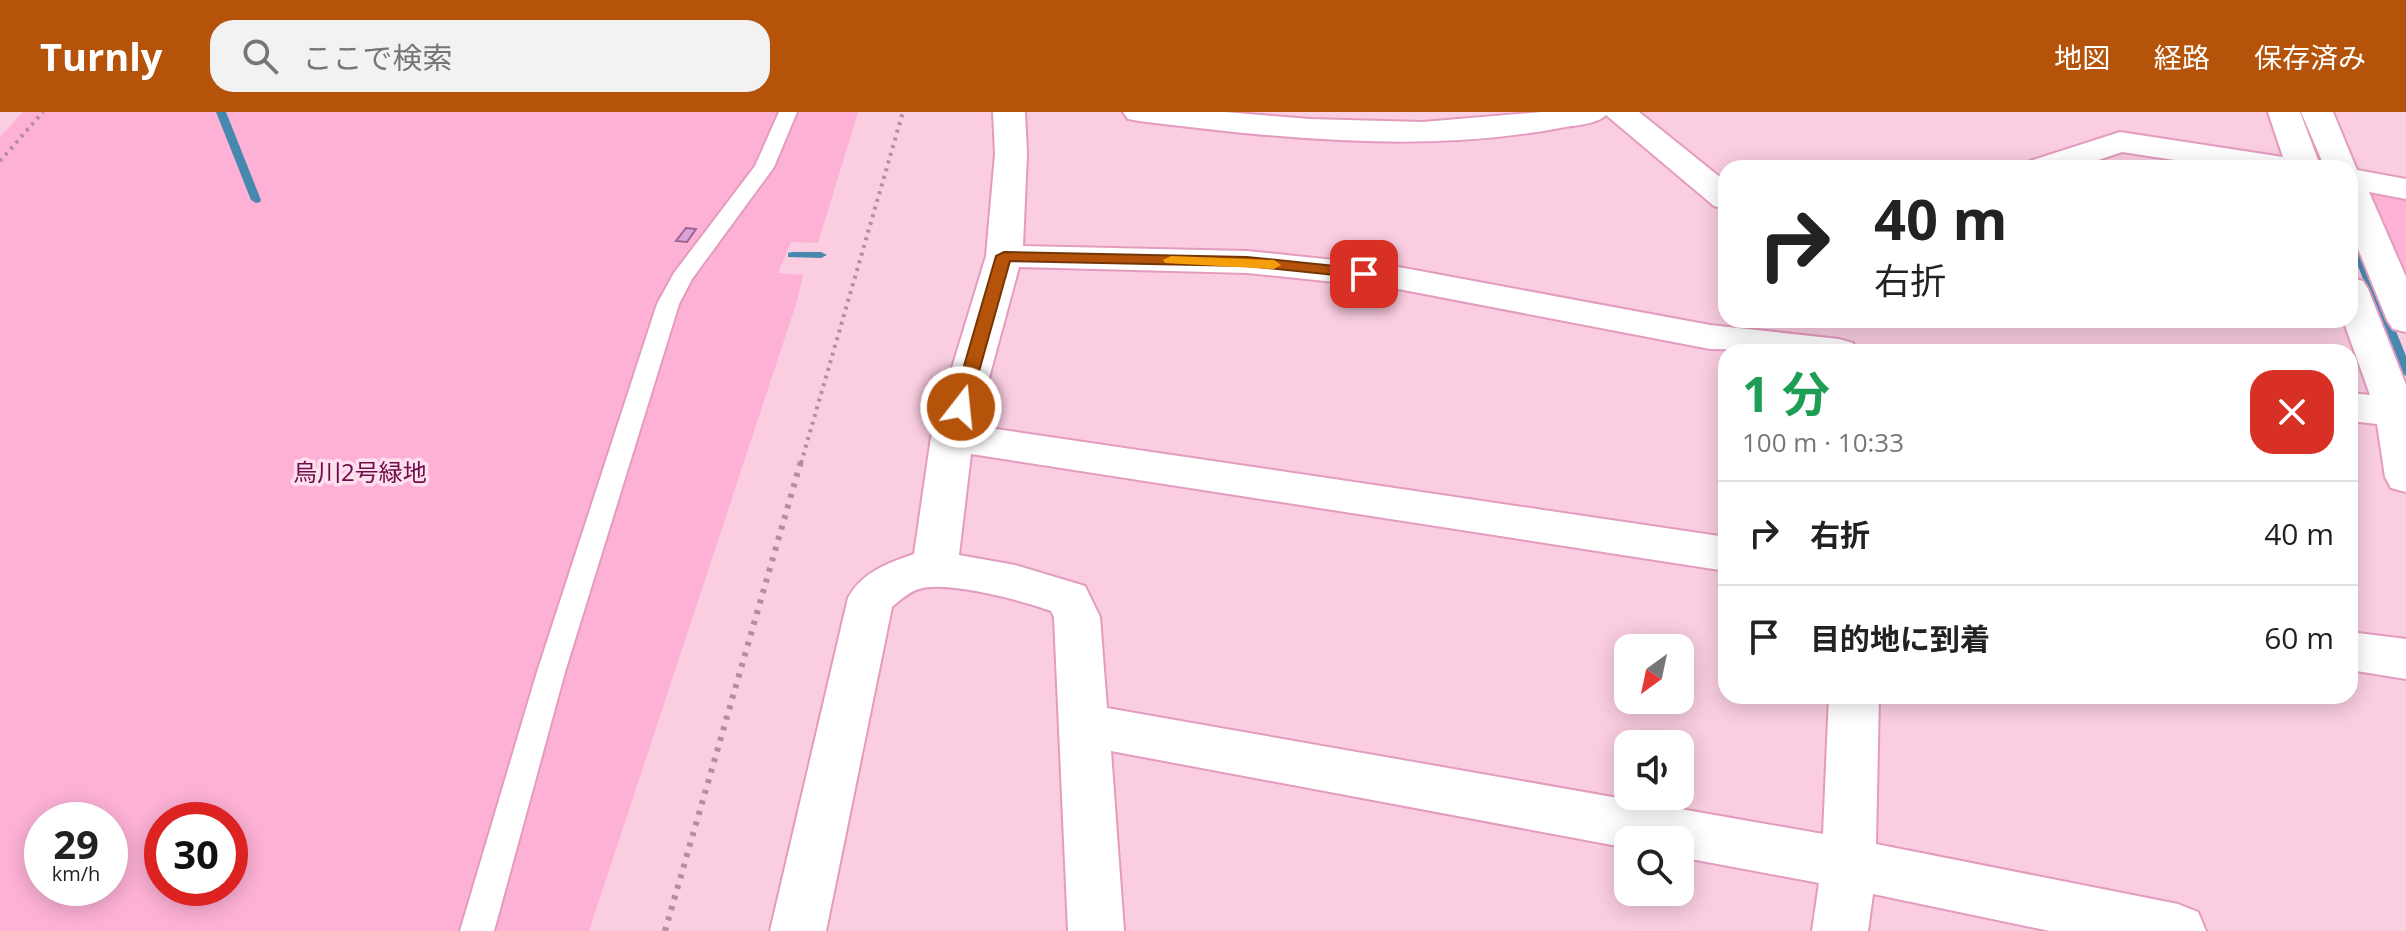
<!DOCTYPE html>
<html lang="ja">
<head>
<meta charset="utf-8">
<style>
	:root { --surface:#fff; --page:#f2f2f2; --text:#222; --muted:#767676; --line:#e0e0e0; --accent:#b45309 }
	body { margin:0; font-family:"Open Sans","Noto Sans JP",sans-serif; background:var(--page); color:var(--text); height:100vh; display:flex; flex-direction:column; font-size:30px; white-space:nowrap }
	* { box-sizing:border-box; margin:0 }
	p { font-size:26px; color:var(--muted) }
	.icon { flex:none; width:44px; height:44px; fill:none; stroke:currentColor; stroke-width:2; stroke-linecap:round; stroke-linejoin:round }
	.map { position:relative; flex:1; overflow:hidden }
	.panel { position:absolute; left:1718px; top:232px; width:640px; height:360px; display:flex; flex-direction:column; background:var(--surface); border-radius:24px; box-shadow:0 4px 20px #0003 }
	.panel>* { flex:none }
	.top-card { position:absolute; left:1718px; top:48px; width:640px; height:168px; border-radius:24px; box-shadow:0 4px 20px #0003; background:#fff; color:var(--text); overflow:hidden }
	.needle { width:52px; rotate:213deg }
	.tools { position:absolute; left:1614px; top:522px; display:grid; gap:16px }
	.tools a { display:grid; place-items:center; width:80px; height:80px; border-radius:16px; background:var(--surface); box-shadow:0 4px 20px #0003; font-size:40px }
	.speed { position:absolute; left:24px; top:690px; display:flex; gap:16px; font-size:40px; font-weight:700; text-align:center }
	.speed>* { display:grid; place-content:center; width:104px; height:104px; border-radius:50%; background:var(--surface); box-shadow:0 4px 20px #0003; line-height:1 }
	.speed small { font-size:20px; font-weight:400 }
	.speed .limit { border:12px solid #d22; background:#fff; color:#111 }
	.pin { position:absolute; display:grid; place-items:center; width:68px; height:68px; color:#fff; margin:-34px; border-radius:16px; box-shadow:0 4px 12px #0006 }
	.me { position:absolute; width:88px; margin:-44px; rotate:16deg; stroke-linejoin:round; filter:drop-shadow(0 0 6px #0008) }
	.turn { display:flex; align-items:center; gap:28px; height:168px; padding:0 24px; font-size:36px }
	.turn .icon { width:104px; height:104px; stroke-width:2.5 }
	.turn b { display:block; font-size:56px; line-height:68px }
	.round { display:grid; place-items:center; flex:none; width:84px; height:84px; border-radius:24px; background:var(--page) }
	.summary { display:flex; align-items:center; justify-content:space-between; height:136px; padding:0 24px }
	h1 { font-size:48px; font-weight:700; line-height:60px; color:#1e9e55 }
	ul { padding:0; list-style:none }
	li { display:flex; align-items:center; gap:24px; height:104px; padding:0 24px; border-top:2px solid var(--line) }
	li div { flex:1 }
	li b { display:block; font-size:30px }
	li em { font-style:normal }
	header { display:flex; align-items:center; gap:48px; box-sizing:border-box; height:112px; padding:0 40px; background:var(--accent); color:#fff }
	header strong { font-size:38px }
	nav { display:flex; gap:44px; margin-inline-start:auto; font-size:28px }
	.search { width:560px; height:72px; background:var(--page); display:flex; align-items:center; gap:20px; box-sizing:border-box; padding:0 28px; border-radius:24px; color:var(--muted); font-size:30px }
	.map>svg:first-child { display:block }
	.green { fill:#fdb1d5; fill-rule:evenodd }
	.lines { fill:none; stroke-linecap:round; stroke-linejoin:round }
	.stream { fill:#4789ae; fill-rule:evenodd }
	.building { fill:#dda4d7; stroke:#9a6596; stroke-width:2 }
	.lane-casing { stroke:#e49cbe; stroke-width:4 }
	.street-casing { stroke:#e49cbe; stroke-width:4 }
	.path-far1 { stroke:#b48d9f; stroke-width:4; stroke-dasharray:3 5; stroke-linecap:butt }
	.path { stroke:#b48d9f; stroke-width:6; stroke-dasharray:4 7; stroke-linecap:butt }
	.lane { fill:#fff; fill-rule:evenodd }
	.street { fill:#fff; fill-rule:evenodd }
	.route { fill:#b45309; stroke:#753606; stroke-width:2 }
	.slow { fill:#f59e0b }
	.labels { text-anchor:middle; stroke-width:7; stroke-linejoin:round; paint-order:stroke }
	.park-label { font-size:24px; fill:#6e0b48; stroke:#fedfed }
</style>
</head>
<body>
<header>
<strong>Turnly</strong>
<div class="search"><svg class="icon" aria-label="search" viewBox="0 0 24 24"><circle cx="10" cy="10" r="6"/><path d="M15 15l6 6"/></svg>ここで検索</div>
<nav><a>地図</a><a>経路</a><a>保存済み</a></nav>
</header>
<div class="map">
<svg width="2406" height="819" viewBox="0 0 2406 819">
	<rect width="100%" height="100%" fill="#facde1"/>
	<g class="green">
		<path d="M23,0H858L818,131L791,130L778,161L803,163L797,189L589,819H0V25ZM42,708H110V776H42ZM162,708H230V776H162Z"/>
		<path d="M2377,81L2406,86V176L2366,86Z"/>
	</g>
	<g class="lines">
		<g class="stream">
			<path d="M216,0H226L261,88L260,90L256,91L251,88Z"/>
			<path d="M2297,0H2307L2329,56H2319Z"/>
			<path d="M2350,117L2356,120L2406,244V264L2400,260L2350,134Z"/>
			<path d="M792,140H821L827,143L821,146L788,145V141Z"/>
		</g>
	</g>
	<path class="building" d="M686,116L696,117L687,130L676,129Z"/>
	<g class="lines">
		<g class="lane-casing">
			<path id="lane" d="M779,0H797L774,55L692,167L679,192L565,560L494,819H460L537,560L657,192L674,161L755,54Z"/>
		</g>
		<g class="street-casing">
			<g id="street">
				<path d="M993,0H1025L1027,42L1023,134L1247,139L1393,154L1710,213L1839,227L1853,231L1858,240L1710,237L1393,176L1247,161L1019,155L976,314L1726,425V459L971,342L959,443L1015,453L1085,474L1100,505L1107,596L1823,722L1829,584H1879L1876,732L2178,792L2198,800L2206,819H2050L1873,782L1868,819H1812L1819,771L1680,745V728H1628V736L1111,639L1124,819H1068L1054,505L1051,499C1024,489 946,468 919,477C909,480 900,488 892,495L826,819H770L848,486C862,460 888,451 914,442L931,325L986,144L995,42Z"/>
				<path d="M1123,0H1225L1309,7L1423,10L1542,0H1639L1726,70V97L1714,94L1606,3C1596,13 1574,13 1560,16C1421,42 1278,26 1139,9L1128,7Z"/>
				<path d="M2268,0H2300L2321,56H2227L2122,40L2075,56H2025L2030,49L2120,20L2283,45Z"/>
				<path d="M2301,0H2333L2357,58L2406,67V87L2369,80L2406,165V220L2393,217L2387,208L2350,117V56H2325Z"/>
				<path d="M2350,165L2363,169L2368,177L2406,273V380L2391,376L2385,365L2377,312L2350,309V281L2370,283L2343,208H2350Z"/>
				<path d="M2350,520L2406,527V567L2350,558Z"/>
			</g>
		</g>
		<g class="path-far1">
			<path d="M0,49L43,0"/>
			<path d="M801,351L903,0"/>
		</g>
		<path class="path" d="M665,819L801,349"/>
		<use href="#lane" class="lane"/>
		<use href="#street" class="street"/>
	</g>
	<path class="route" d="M1004,140L1247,145L1364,157L1371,162L1364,166L1247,154L1010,149L969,295L967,299H955L952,295L996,144Z"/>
	<path class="slow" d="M1171,144L1274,148L1281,153L1274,157L1165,151L1163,148Z"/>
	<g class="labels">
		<g class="park-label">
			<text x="360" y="369">烏川2号緑地</text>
		</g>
	</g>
</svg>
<div class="tools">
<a><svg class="needle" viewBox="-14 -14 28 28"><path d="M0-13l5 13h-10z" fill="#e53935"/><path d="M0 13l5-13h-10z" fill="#767676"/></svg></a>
<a><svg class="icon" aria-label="sound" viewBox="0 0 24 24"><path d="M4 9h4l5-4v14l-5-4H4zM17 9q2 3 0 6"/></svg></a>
<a><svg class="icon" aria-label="search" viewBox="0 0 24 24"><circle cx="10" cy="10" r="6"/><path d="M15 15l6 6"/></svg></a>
</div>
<div class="speed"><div>29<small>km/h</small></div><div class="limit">30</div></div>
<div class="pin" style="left:1364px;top:162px;background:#d93025"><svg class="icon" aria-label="arrive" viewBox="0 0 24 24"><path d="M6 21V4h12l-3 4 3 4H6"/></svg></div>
<svg class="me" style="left:961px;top:295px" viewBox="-20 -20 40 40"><circle r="17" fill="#b45309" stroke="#fff" stroke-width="3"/><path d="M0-11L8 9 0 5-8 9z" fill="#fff"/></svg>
<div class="top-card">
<div class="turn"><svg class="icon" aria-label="right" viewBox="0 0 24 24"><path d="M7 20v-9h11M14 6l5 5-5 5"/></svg><div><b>40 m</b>右折</div></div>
</div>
<section class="panel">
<div class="summary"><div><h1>1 分</h1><p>100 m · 10:33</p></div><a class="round" style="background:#d93025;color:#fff"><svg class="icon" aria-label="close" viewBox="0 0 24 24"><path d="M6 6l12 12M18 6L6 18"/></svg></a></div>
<ul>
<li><svg class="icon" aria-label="right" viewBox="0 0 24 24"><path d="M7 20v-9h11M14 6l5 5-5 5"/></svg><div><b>右折</b></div><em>40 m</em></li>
<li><svg class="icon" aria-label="arrive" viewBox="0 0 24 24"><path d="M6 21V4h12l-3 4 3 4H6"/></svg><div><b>目的地に到着</b></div><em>60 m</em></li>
</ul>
</section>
</div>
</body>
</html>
